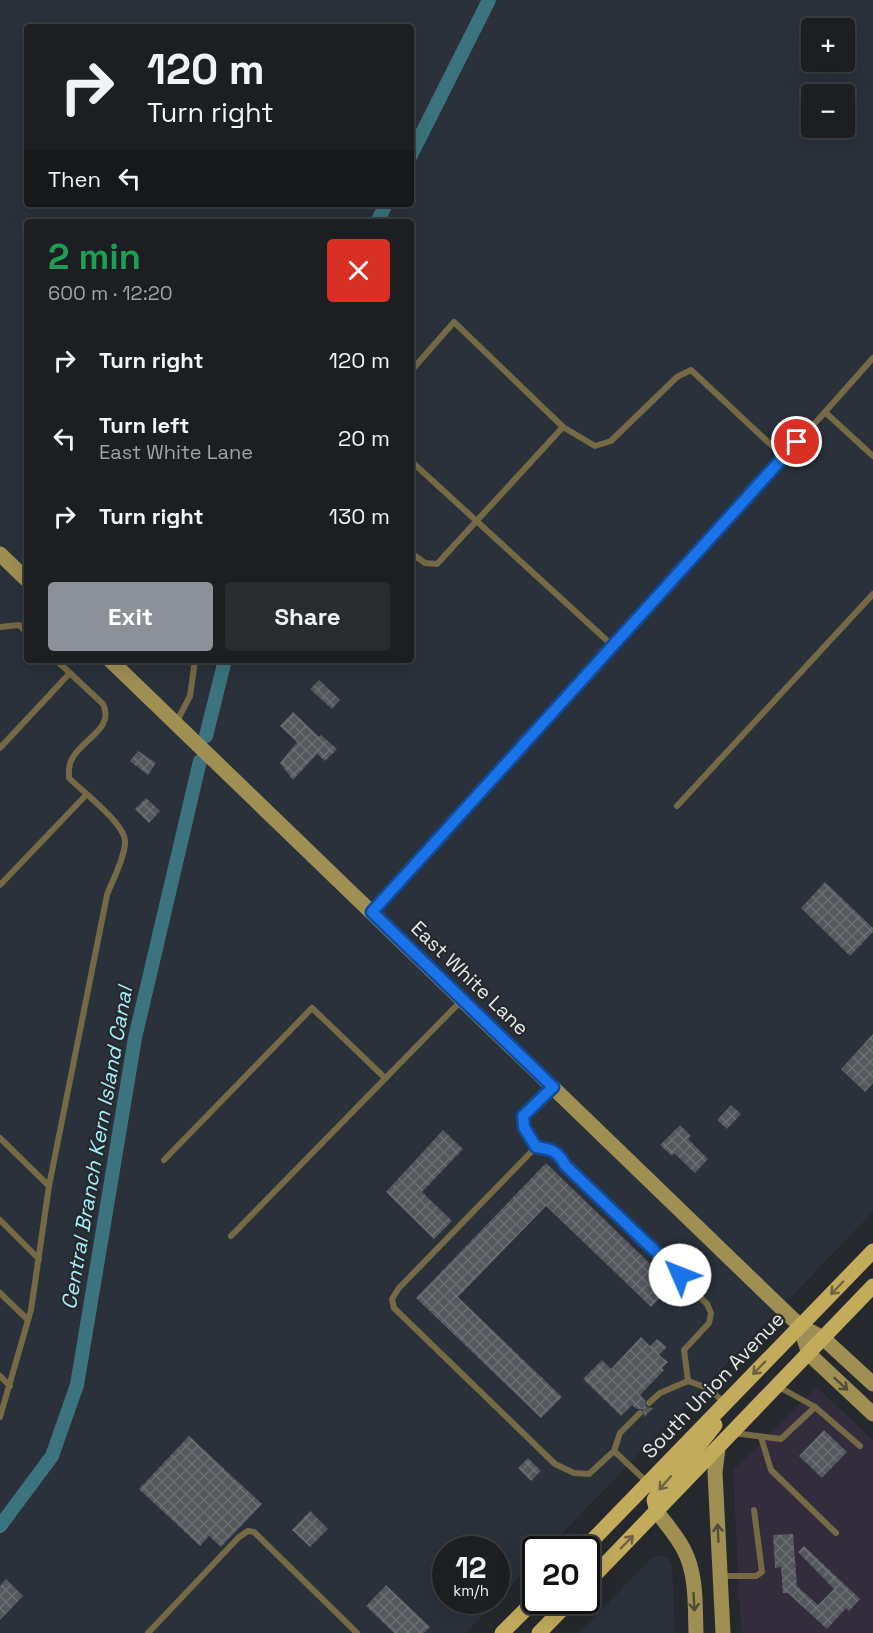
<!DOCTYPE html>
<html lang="en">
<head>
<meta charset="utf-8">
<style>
	:root { --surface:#1c1e21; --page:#292b2e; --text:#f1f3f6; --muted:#a0a2a5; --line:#3a3c3f; --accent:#8c9099 }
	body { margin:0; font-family:"Space Grotesk",sans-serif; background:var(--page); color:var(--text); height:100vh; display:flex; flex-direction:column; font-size:22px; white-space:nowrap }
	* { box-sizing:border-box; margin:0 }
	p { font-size:20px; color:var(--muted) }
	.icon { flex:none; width:33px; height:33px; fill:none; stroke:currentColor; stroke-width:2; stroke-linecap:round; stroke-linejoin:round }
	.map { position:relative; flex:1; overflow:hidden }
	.drawer { position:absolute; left:24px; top:219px; width:390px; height:444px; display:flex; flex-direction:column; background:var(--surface); border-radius:6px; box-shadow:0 6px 24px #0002,0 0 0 2px var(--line) }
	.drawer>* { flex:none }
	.hud { position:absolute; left:24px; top:24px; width:390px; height:183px; border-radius:6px; box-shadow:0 6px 24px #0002,0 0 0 2px var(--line); background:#1c1e21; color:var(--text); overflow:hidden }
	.controls { position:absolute; left:801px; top:18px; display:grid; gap:12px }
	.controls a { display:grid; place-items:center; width:54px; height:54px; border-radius:6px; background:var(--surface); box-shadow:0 6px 24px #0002,0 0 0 2px var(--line); font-size:30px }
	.speed { position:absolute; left:432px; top:1536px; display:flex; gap:12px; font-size:30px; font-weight:700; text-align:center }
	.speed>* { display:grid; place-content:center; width:78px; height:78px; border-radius:50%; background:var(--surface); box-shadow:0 6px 24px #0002,0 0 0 2px var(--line); line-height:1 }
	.speed small { font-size:15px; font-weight:400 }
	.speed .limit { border:3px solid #111; border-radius:9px; background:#fff; color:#111 }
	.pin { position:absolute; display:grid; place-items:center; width:51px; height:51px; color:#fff; margin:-26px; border:3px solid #fff; border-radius:50%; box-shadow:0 2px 6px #0007 }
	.me { position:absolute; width:66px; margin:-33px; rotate:314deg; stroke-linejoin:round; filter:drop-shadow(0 0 4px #0008) }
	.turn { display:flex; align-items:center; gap:21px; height:126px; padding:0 24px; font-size:27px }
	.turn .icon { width:78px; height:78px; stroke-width:2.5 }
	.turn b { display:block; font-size:42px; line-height:51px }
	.then { display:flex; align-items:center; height:57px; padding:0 24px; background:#0003; gap:12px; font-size:22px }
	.round { display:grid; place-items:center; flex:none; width:63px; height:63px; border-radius:6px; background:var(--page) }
	.summary { display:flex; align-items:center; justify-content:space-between; height:102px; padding:0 24px }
	h1 { font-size:36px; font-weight:600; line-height:45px; color:#1e9e55 }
	.action { display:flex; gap:12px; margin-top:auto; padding:12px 24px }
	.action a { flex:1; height:69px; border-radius:6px; background:var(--accent); color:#fff; font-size:24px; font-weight:600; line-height:69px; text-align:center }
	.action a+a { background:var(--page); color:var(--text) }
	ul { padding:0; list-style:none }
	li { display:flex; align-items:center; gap:18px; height:78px; padding:0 24px }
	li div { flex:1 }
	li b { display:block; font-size:22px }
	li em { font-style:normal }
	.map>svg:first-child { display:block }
	.commercial { fill:#322c3c }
	.built { fill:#2a313a; fill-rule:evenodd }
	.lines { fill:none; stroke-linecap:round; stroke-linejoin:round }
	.canal { stroke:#3b747e; stroke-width:14 }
	.building { fill:url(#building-cross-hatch) }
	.lane { stroke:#756a45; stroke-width:6 }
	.secondary { stroke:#a08f53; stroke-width:15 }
	.primary { stroke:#c2ac5c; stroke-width:15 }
	.oneway { stroke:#6c6342 }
	.oneway2 { stroke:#504c3a }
	.route-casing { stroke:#114b97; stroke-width:15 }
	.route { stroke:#1a73e8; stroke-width:10 }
	.labels { text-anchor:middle; stroke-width:4.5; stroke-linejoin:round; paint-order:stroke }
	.street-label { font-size:20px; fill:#e7e9eb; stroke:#25282c }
	.water-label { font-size:21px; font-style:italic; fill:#a7effc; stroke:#25282c }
</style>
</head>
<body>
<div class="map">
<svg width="873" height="1633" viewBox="0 0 873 1633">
	<defs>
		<pattern id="building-cross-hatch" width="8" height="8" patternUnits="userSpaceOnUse" patternTransform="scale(1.5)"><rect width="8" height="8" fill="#54575b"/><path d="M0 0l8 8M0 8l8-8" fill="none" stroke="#6d6f73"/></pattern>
	</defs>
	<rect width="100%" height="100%" fill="#25282c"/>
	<path class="commercial" d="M817,1387L873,1440V1633H741L733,1471Z"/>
	<g class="built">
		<path d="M0,0H873V1212L547,1549L536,1550L535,1561L466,1633H0ZM27,27H411V204H27ZM812,28H844V62H812ZM812,94H844V128H812ZM27,222H411V660H27ZM446,1550H496V1600H446Z"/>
		<path d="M661,1555L669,1558L672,1566L675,1633H578L653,1557Z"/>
	</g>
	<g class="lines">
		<g class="canal">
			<path d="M411,155L489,0"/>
			<path d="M377,222L386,204"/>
			<path d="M206,736L225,660"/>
			<path d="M0,1526L52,1456L77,1385L135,1038L200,761"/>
		</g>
	</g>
	<g class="building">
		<path d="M319,680L340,700L332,709L310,689Z"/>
		<path d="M293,712L319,737L321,735L337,749L325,761L317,754L293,780L280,763L297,742L280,726Z"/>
		<path d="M138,751L156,763L148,775L130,761Z"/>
		<path d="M146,798L160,811L149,823L135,809Z"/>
		<path d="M825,882L873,928V932L850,956L801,908Z"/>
		<path d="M873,1034V1083L865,1092L841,1069Z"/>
		<path d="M731,1105L741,1114L727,1129L717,1120Z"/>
		<path d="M680,1125L691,1136L688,1139L708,1159L695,1173L674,1153L672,1156L660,1145Z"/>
		<path d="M443,1130L463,1149L422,1192L452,1221L434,1239L386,1192Z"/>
		<path d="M546,1163L672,1285L651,1307L546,1206L458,1297L562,1397L541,1418L416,1298Z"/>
		<path d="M641,1337L650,1346L657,1339L667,1347L659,1355L668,1362L662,1368L664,1370L640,1395L645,1400L646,1407L653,1408L644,1417L643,1409H637L632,1405L621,1416L583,1379L602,1360L611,1369Z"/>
		<path d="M824,1430L847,1452L822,1478L799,1456Z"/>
		<path d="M189,1436L262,1504L221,1547L209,1536L200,1546L139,1489Z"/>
		<path d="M528,1458L541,1471L531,1481L518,1468Z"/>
		<path d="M310,1511L328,1529L310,1547L292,1530Z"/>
		<path d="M793,1534L797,1586L818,1605L834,1589L798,1552L804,1546L860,1599L849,1611L846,1608L827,1629L788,1593H783L781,1567L775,1568L773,1535Z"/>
		<path d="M6,1579L23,1596L0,1620V1586Z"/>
		<path d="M386,1585L430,1627L424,1633H394L366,1606Z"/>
	</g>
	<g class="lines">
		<g class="lane">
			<path d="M411,371L454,322L563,427L595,446L611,441L677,377L691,370L784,457"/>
			<path d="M825,412L873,358"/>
			<path d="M411,461L613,646"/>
			<path d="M411,553L425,563L437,564L563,427"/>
			<path d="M0,627L19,625L27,633"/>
			<path d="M176,723L190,696L195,660"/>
			<path d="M0,748L70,673"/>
			<path d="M677,806L873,594"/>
			<path d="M0,885L86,795"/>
			<path d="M372,912L825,412L873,456"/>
			<path d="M0,1138L49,1186L31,1310L0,1417"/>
			<path d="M536,1147L523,1127V1116L551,1088"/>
			<path d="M164,1160L312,1008L385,1078"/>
			<path d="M49,1186L107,895C112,881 126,855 125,841C124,823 83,792 69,778C69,771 68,765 72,759C82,739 115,729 103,704L56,660"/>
			<path d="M0,1220L39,1259"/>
			<path d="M231,1236L462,1000"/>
			<path d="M0,1293L28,1320"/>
			<path d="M0,1376L10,1386"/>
			<path d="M649,1403L660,1393L688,1381L710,1389L724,1403"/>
			<path d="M815,1407L860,1446"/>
			<path d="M640,1413L620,1433L614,1451L589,1474L574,1473L555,1464L394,1308L392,1299L399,1288L536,1147C552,1149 558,1151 565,1165L707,1304L711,1313L709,1323L684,1350L688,1381"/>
			<path d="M733,1433L781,1439L815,1407L779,1387"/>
			<path d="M761,1437L771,1470L836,1533"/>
			<path d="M614,1451L647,1482"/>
			<path d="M720,1576H756L762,1572L754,1510"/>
			<path d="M148,1633L239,1537L248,1531L254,1532L357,1633"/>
		</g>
		<g class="secondary">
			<path d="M0,554L27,580"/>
			<path d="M110,660L800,1326L823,1338L873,1384"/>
			<path d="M800,1326L809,1354L873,1414"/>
			<path d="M718,1448L715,1472L723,1633"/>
			<path d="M657,1512C666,1524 677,1536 684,1550C697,1575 695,1606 696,1633"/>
		</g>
		<g class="primary">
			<path d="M657,1512L654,1500L661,1487L696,1449L715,1425"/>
			<path d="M583,1550L873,1251"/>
			<path d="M586,1584L873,1286"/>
			<path d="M502,1633L536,1599"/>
			<path d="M539,1633L571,1600"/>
		</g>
	</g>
	<defs><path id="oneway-shaft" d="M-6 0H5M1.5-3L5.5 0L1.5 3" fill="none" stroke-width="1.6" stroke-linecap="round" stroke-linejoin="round" transform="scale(1.5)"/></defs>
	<g class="oneway">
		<use href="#oneway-shaft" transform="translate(837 1288) rotate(134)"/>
		<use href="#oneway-shaft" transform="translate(759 1368) rotate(134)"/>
		<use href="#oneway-shaft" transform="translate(665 1483) rotate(131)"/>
		<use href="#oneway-shaft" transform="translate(627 1542) rotate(-46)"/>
	</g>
	<g class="oneway2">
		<use href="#oneway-shaft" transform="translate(841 1384) rotate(43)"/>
		<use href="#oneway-shaft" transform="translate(718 1533) rotate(-93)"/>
		<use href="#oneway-shaft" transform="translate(694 1602) rotate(87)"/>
	</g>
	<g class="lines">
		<g class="route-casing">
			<path id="route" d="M680,1275L565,1165C558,1151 551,1149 536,1147L524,1127L523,1116L553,1087L372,912L797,442"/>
		</g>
		<use href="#route" class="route"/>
	</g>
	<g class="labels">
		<g class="street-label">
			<text transform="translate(470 978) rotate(44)" y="7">East White Lane</text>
			<text transform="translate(713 1385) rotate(-46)" y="7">South Union Avenue</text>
		</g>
		<g class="water-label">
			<text transform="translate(97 1148) rotate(-80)" y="7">Central Branch Kern Island Canal</text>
		</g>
	</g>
</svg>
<div class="controls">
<a>+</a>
<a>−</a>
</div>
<div class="speed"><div>12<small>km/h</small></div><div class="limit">20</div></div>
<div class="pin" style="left:797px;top:442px;background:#d93025"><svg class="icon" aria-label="arrive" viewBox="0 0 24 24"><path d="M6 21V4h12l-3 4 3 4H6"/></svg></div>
<svg class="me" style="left:680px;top:1275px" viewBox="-20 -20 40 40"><circle r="19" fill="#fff"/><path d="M0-13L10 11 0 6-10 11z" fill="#1a73e8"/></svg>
<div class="hud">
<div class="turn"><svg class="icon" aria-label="right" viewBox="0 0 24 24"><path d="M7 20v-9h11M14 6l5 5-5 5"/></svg><div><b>120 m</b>Turn right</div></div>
<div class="then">Then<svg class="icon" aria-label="left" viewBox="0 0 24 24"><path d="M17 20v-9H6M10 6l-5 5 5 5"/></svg></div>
</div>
<section class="drawer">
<div class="summary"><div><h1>2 min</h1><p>600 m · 12:20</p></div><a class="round" style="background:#d93025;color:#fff"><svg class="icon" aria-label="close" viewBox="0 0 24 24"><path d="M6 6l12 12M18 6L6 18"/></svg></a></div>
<ul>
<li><svg class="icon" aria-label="right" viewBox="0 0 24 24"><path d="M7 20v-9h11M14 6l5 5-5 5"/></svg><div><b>Turn right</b></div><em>120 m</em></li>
<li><svg class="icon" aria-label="left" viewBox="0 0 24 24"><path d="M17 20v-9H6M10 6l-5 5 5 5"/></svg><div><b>Turn left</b><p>East White Lane</p></div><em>20 m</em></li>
<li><svg class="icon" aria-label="right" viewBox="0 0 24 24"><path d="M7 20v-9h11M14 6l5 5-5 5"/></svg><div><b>Turn right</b></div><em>130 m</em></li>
</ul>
<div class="action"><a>Exit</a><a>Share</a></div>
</section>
</div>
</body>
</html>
